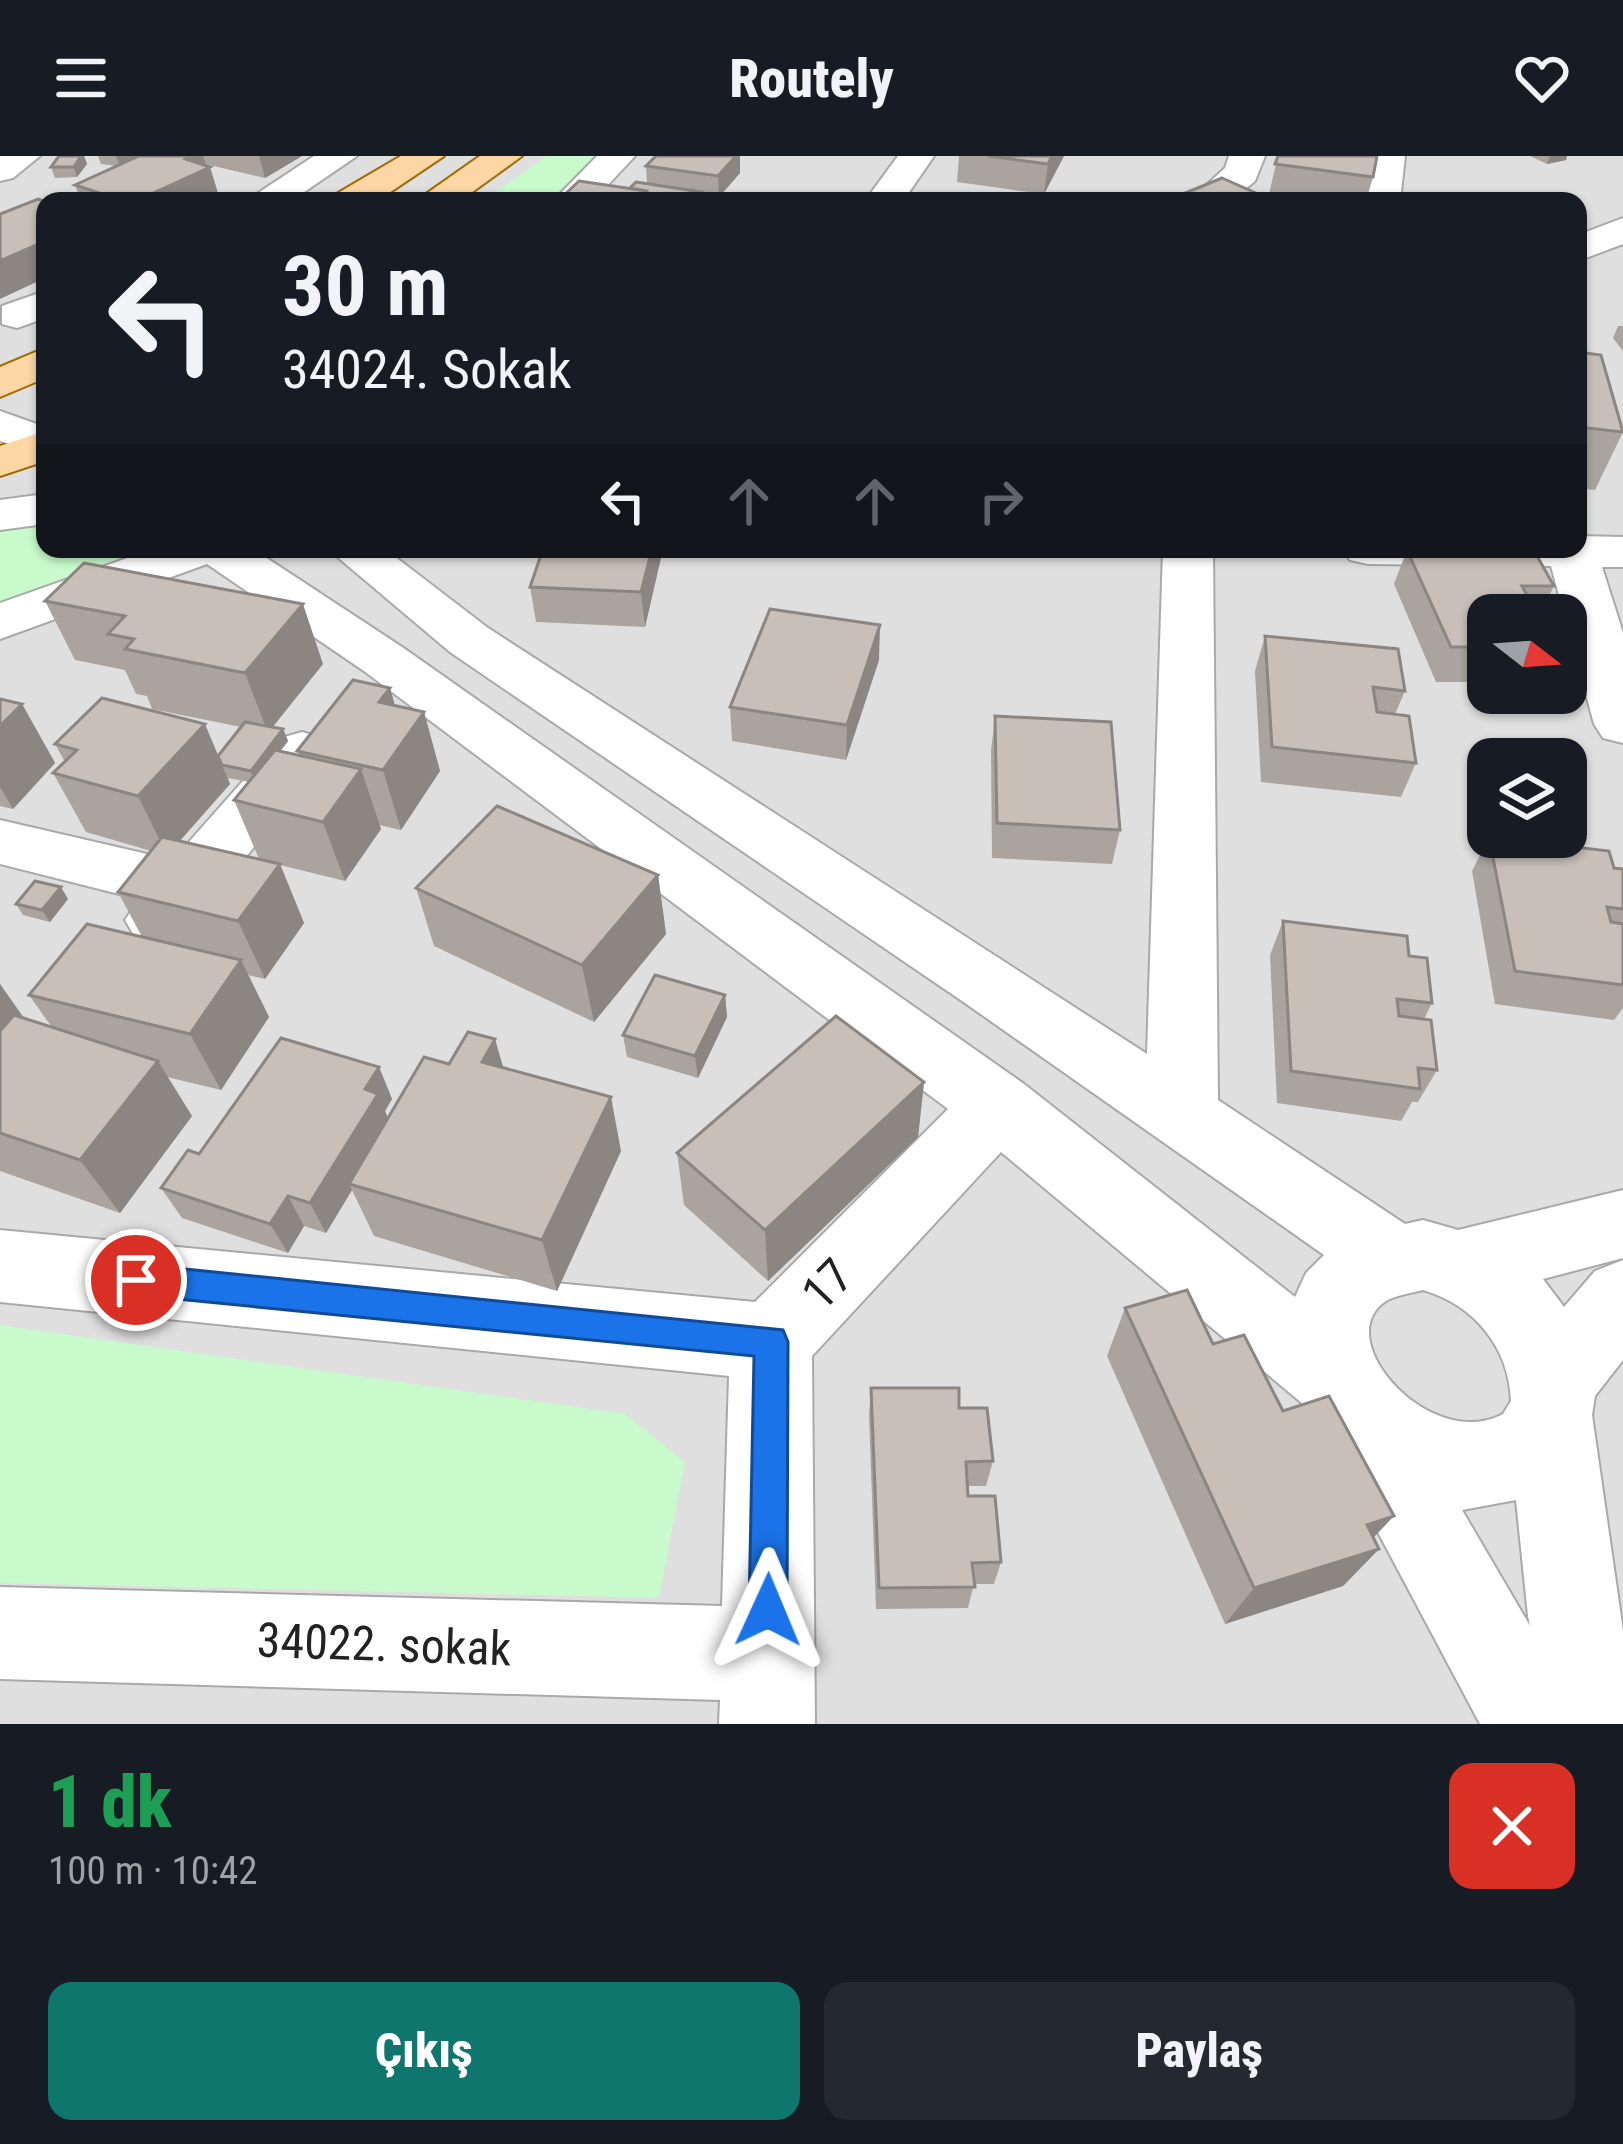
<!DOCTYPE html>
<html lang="tr">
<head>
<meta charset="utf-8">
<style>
	:root { --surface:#171b24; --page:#242831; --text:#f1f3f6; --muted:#9ea1a6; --accent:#0f766e }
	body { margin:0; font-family:"Roboto Condensed",sans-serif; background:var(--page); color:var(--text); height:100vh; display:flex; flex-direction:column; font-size:45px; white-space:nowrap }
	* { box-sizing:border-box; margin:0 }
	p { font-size:39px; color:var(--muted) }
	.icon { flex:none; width:66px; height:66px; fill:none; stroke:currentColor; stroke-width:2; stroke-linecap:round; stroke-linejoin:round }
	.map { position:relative; height:1568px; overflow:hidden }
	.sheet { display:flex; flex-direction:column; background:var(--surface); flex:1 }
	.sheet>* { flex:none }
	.hud { position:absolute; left:36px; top:36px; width:1551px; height:366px; border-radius:24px; box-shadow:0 3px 9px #0004; background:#171b24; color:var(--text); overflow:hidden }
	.needle { width:78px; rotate:107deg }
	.fabs { position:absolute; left:1467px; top:438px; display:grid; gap:24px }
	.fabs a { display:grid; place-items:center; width:120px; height:120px; border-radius:24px; background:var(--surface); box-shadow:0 3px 9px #0004; font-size:60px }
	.pin { position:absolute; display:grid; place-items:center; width:102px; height:102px; color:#fff; margin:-51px; border:6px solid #fff; border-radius:50%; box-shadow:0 3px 12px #0007 }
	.me { position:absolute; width:132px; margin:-66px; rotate:1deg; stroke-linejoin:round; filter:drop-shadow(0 0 9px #0008) }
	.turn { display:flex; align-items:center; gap:42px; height:252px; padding:0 48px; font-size:54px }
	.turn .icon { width:156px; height:156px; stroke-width:2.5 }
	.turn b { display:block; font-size:84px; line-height:102px }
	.lanes { display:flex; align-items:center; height:114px; padding:0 48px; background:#0003; justify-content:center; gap:60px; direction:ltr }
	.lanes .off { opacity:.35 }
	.round { display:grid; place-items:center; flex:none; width:126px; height:126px; border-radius:24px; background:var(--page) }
	.summary { display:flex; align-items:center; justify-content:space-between; height:204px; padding:0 48px }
	h1 { font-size:72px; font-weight:800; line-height:90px; color:#1e9e55 }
	.action { display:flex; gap:24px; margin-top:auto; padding:24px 48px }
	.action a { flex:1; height:138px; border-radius:24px; background:var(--accent); color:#fff; font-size:48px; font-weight:800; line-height:138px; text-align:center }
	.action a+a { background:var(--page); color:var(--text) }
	header { display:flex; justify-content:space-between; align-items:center; height:156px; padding:0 48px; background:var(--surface); font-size:54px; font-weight:800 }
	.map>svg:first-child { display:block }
	.residential { fill:#e0dfdf; fill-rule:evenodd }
	.park { fill:#c8facc }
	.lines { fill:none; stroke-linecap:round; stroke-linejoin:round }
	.minor-casing { stroke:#a9a9a9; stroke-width:4 }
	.major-casing { stroke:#a06b00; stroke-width:4 }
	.minor { fill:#fff; fill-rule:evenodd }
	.major { fill:#fcd6a4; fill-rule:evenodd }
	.wall { fill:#aba49e; fill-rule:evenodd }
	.shaded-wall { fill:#8b8681 }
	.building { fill:#c7bfb8; stroke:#8b8681; stroke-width:3 }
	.route { fill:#1a73e8; stroke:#114b97; stroke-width:3 }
	.labels { text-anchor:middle; stroke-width:10; stroke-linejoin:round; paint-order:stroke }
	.near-street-label { font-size:48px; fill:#222; stroke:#fff }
</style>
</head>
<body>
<header><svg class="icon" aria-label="menu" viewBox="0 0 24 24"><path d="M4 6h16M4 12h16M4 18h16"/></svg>Routely<svg class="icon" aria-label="heart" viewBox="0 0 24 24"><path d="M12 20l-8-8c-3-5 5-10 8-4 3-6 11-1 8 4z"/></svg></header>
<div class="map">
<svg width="1623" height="1568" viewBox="0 0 1623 1568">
	<rect width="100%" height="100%" fill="#f2efe9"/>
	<path class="residential" d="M0,0H1623V1568H0ZM45,45H1578V393H45ZM1488,459H1566V537H1488ZM1488,603H1566V681H1488Z"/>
	<g class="park">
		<path d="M547,0H598L552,45H483Z"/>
		<path d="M45,367V393H164L0,458V374Z"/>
		<path d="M0,1169L625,1258L685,1306L659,1442L0,1427Z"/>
	</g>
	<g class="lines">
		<g class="minor-casing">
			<g id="minor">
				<path d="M0,0H40L13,22L0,25Z"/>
				<path d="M314,0H357L291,45H246Z"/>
				<path d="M597,0H635L593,45H553Z"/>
				<path d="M898,0H934L903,45H865Z"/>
				<path d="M1229,0H1265L1255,25L1231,45H1189L1225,12Z"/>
				<path d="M1369,0H1405L1400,45H1362Z"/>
				<path d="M1623,62V88L1578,105V79Z"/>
				<path d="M45,135V162L17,172L2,168V150Z"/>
				<path d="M0,255L45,271V301L0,285Z"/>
				<path d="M45,338V368L0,374V344Z"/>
				<path d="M1578,380L1623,381V411H1602L1623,477V587L1603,582L1594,568L1551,410L1368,408L1350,404L1343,393H1578Z"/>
				<path d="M153,393H253L402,491L1024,928L1295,1141L1306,1117L1324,1099L965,847L450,496L328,393H385L488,472L1147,898L1163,393H1213L1218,944L1405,1068L1423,1064L1458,1074L1623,1034V1102L1543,1123L1564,1151L1595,1115L1623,1104V1204L1595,1240L1592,1259L1623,1475V1568H1480L1315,1258L1001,996L812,1200L815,1568H719L720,1544L0,1523V1431L722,1450L729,1220L0,1146V1074L755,1146L948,953L364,515L207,408L0,483V447ZM1423,1134C1475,1149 1509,1192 1511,1245L1503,1258C1431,1297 1328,1183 1386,1145C1396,1139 1412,1137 1423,1134ZM1516,1344L1528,1460L1530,1470L1462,1354Z"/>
				<path d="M302,576L323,582L331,596L181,781L158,789L135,781L125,764L139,743L0,708V664L173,704L281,582Z"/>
			</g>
		</g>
		<g class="major-casing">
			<g id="major">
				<path d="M401,0H444L377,45H332L338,37Z"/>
				<path d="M480,0H522L460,45H416Z"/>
				<path d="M45,192V222L0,241V211Z"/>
				<path d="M45,275V305L0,320V290Z"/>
			</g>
		</g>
		<use href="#minor" class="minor"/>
		<use href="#major" class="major"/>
	</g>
	<g class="wall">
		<path d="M59,0H84L87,8L77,21L55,22L51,11Z"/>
		<path d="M98,0H136L130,4L139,0H302L265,22L205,8L210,11L219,41L211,45H81L75,29L116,10L101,8Z"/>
		<path d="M656,0H740V17L719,41L702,39V45H558L647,28L646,10Z"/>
		<path d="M959,0H1064L1044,38L957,26Z"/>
		<path d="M1278,0L1373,21L1366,45H1166L1268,42Z"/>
		<path d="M1530,0H1567L1566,4L1547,8Z"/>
		<path d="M1618,170H1623V195L1613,182Z"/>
		<path d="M1578,196L1623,276L1595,334L1578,332Z"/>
		<path d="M543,393H663L645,471L536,466L530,431Z"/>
		<path d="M1407,394L1554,430L1541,456L1488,459V526H1436L1394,428Z"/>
		<path d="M84,407L323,508L272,571L283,573L288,585L280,595L299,599L297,595L390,532L395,550L424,556L440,615L401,674L379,669L381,673L345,725L280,709L304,767L265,823L248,819L269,861L221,934L167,921L192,960L120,1057L0,1015V828L23,862L51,870L29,839L142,781L118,736L151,695L86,676L53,617L65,606L55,588L218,600L241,571L152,553L147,540L136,538L125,514L75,504L45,445ZM228,622L249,626L234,644L259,703L180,685L230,628Z"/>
		<path d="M1566,463L1581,491L1566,519Z"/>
		<path d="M1265,480L1405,535L1395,558L1416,607L1401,641L1261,626L1255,515Z"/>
		<path d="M879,504L846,604L732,585L730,551Z"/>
		<path d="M0,543L22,548L55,607L13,653L0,650Z"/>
		<path d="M995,560L1120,674L1112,708L992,702L991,595Z"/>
		<path d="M1489,681L1623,713V852L1614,864L1495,848L1472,715Z"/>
		<path d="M658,719L666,778L594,866L434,790L416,732Z"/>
		<path d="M68,743L50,766L23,759L16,748Z"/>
		<path d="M1283,765L1409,800L1432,847L1424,863L1437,914L1418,946H1412L1401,965L1277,947L1270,799Z"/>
		<path d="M725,839L727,861L698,922L627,901L623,879Z"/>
		<path d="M449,908L503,912L621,995L557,1135L374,1080L352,1034L326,1077L304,1070L288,1097L182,1062L161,1032L199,998L379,911L392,943L385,955L388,962Z"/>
		<path d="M924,926L918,981L768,1125L684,1049L677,997Z"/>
		<path d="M1125,1152L1213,1188L1283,1255L1379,1393L1343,1430L1225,1468L1107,1200Z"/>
		<path d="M871,1232L959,1252L993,1305L986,1330H967L968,1340L1001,1406L994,1428H974L968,1452L876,1453L869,1259Z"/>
	</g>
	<g class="shaded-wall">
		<path d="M81,0H84L87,8L77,21L74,11Z"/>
		<path d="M116,0H136L120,11Z"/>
		<path d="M193,0H203L207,12L210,11L219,41L211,45H136L186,3Z"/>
		<path d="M259,0H302L265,22Z"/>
		<path d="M736,0H740V17L719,41L718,20Z"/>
		<path d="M1052,0H1064L1044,38L1048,8Z"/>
		<path d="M1550,0H1567L1566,4L1547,8Z"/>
		<path d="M701,36L702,45H687Z"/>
		<path d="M45,85V122L0,143V105Z"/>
		<path d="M652,393H663L645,471L641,436Z"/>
		<path d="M303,448L323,508L268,577L245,517Z"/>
		<path d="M880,469L879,504L846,604L847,569Z"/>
		<path d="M390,532L404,583L424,556L440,615L401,674L383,614L379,546Z"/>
		<path d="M0,548H22L55,607L13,653L0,631Z"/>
		<path d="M205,568L230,628L167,699L138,640Z"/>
		<path d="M283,573L288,585L256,627L251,615Z"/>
		<path d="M361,613L381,673L345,725L323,666Z"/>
		<path d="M280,708L304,767L265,823L238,765Z"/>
		<path d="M658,719L666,778L594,866L582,809Z"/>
		<path d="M61,731L68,743L50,766L42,754Z"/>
		<path d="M241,804L269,861L221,934L190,878Z"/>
		<path d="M0,828L31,872L0,925Z"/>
		<path d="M725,839L727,861L698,922L695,900Z"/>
		<path d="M495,883L511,938L482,906Z"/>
		<path d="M158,905L192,960L120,1057L80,1004Z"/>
		<path d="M379,911L392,943L385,955L391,969L349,1028L352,1034L326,1077L310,1047L365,933Z"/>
		<path d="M924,926L918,981L768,1125L765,1074Z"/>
		<path d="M611,941L621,995L557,1135L542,1084Z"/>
		<path d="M288,1040L304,1070L288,1097L270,1068Z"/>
		<path d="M1394,1360L1357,1399L1379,1393L1343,1430L1225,1468L1254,1432L1367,1369Z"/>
	</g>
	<g class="building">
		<path d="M59,0H81L74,11H51Z"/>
		<path d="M139,0H193L186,3L210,11L136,45H123L75,29Z"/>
		<path d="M656,0H736L718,20L646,10Z"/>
		<path d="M988,0H1052L1048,8Z"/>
		<path d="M1278,0H1377L1373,21L1275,8Z"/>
		<path d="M1222,22L1274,45H1166Z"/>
		<path d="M579,25L647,35L637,45H558Z"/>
		<path d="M636,26L701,36L687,45H648L647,35L630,32Z"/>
		<path d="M38,43L45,46V85L0,105V58Z"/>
		<path d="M1578,196L1601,199L1623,276L1578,271Z"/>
		<path d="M543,393H652L641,436L530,431Z"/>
		<path d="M1533,393L1554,430H1522L1536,456H1562L1564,459H1488V491H1451L1407,394Z"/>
		<path d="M84,407L303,448L245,517L125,493L134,483L108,478L125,460L45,445Z"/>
		<path d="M770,453L880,469L847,569L730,551Z"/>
		<path d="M1566,463L1581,491H1566Z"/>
		<path d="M1265,480L1398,493L1405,535L1373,531L1377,556L1409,560L1416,607L1272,591Z"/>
		<path d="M353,524L390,532L379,546L424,556L383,614L297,595Z"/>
		<path d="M102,542L205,568L138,640L53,617L77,594L55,588Z"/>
		<path d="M0,543L22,548L0,570Z"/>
		<path d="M995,560L1111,566L1120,674L997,667Z"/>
		<path d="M245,566L283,573L251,615L222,609L218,600Z"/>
		<path d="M275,594L361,613L323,666L234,644Z"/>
		<path d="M497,650L658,719L582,809L416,732Z"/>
		<path d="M162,681L280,708L238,765L118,736Z"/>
		<path d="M1489,681L1609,695L1614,712L1623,713V753L1607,751L1611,766L1623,768V829L1515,815Z"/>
		<path d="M35,725L61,731L42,754L16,748Z"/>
		<path d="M1283,765L1407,780L1409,800L1427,802L1432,847L1397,843L1399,860L1431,864L1437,914L1418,912L1420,933L1291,915Z"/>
		<path d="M87,768L241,804L190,878L29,839Z"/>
		<path d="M655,819L725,839L695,900L623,879Z"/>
		<path d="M14,859L158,905L80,1004L0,977V875Z"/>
		<path d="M836,860L924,926L765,1074L677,997Z"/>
		<path d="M468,876L495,883L482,906L611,941L542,1084L349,1028L424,901L449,908Z"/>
		<path d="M281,882L379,911L365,933L378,938L310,1047L288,1040L270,1068L161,1032L188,994L199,998Z"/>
		<path d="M1187,1134L1213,1188L1244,1179L1283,1255L1329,1240L1394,1360L1367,1369L1379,1393L1254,1432L1125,1152Z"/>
		<path d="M871,1232H959V1252H987L993,1305L966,1306L968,1340H995L1001,1406L972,1407L975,1431L879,1432Z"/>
	</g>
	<path class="route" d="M136,1108L783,1174L788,1186L787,1454L781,1467L768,1473L754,1467L749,1454L754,1200L136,1139L124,1134L120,1124L124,1113Z"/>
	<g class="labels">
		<g class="near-street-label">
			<text transform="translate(827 1128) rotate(-46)" y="17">17</text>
			<text transform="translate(384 1488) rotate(2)" y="17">34022. sokak</text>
		</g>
	</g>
</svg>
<div class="fabs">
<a><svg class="needle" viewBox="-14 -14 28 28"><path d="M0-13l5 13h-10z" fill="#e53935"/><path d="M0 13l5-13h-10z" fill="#9ea1a6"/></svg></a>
<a><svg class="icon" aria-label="layers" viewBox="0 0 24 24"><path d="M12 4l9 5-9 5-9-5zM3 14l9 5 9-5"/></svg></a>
</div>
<div class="pin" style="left:136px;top:1124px;background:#d93025"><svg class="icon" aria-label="arrive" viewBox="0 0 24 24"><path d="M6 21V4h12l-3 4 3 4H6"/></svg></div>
<svg class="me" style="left:768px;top:1454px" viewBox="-20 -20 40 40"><path d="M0-17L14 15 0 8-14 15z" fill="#1a73e8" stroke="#fff" stroke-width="4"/></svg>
<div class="hud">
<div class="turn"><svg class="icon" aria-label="left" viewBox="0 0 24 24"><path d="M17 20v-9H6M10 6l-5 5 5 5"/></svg><div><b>30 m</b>34024. Sokak</div></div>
<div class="lanes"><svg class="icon" aria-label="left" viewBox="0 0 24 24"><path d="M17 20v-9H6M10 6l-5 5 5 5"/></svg><svg class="icon off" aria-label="ahead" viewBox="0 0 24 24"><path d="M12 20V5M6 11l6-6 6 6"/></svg><svg class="icon off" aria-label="ahead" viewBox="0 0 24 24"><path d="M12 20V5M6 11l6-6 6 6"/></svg><svg class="icon off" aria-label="right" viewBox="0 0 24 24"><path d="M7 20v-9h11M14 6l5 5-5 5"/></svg></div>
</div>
</div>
<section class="sheet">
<div class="summary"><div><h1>1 dk</h1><p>100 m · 10:42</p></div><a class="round" style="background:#d93025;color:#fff"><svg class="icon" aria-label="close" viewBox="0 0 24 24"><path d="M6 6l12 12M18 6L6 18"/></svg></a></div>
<div class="action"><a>Çıkış</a><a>Paylaş</a></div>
</section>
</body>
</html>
